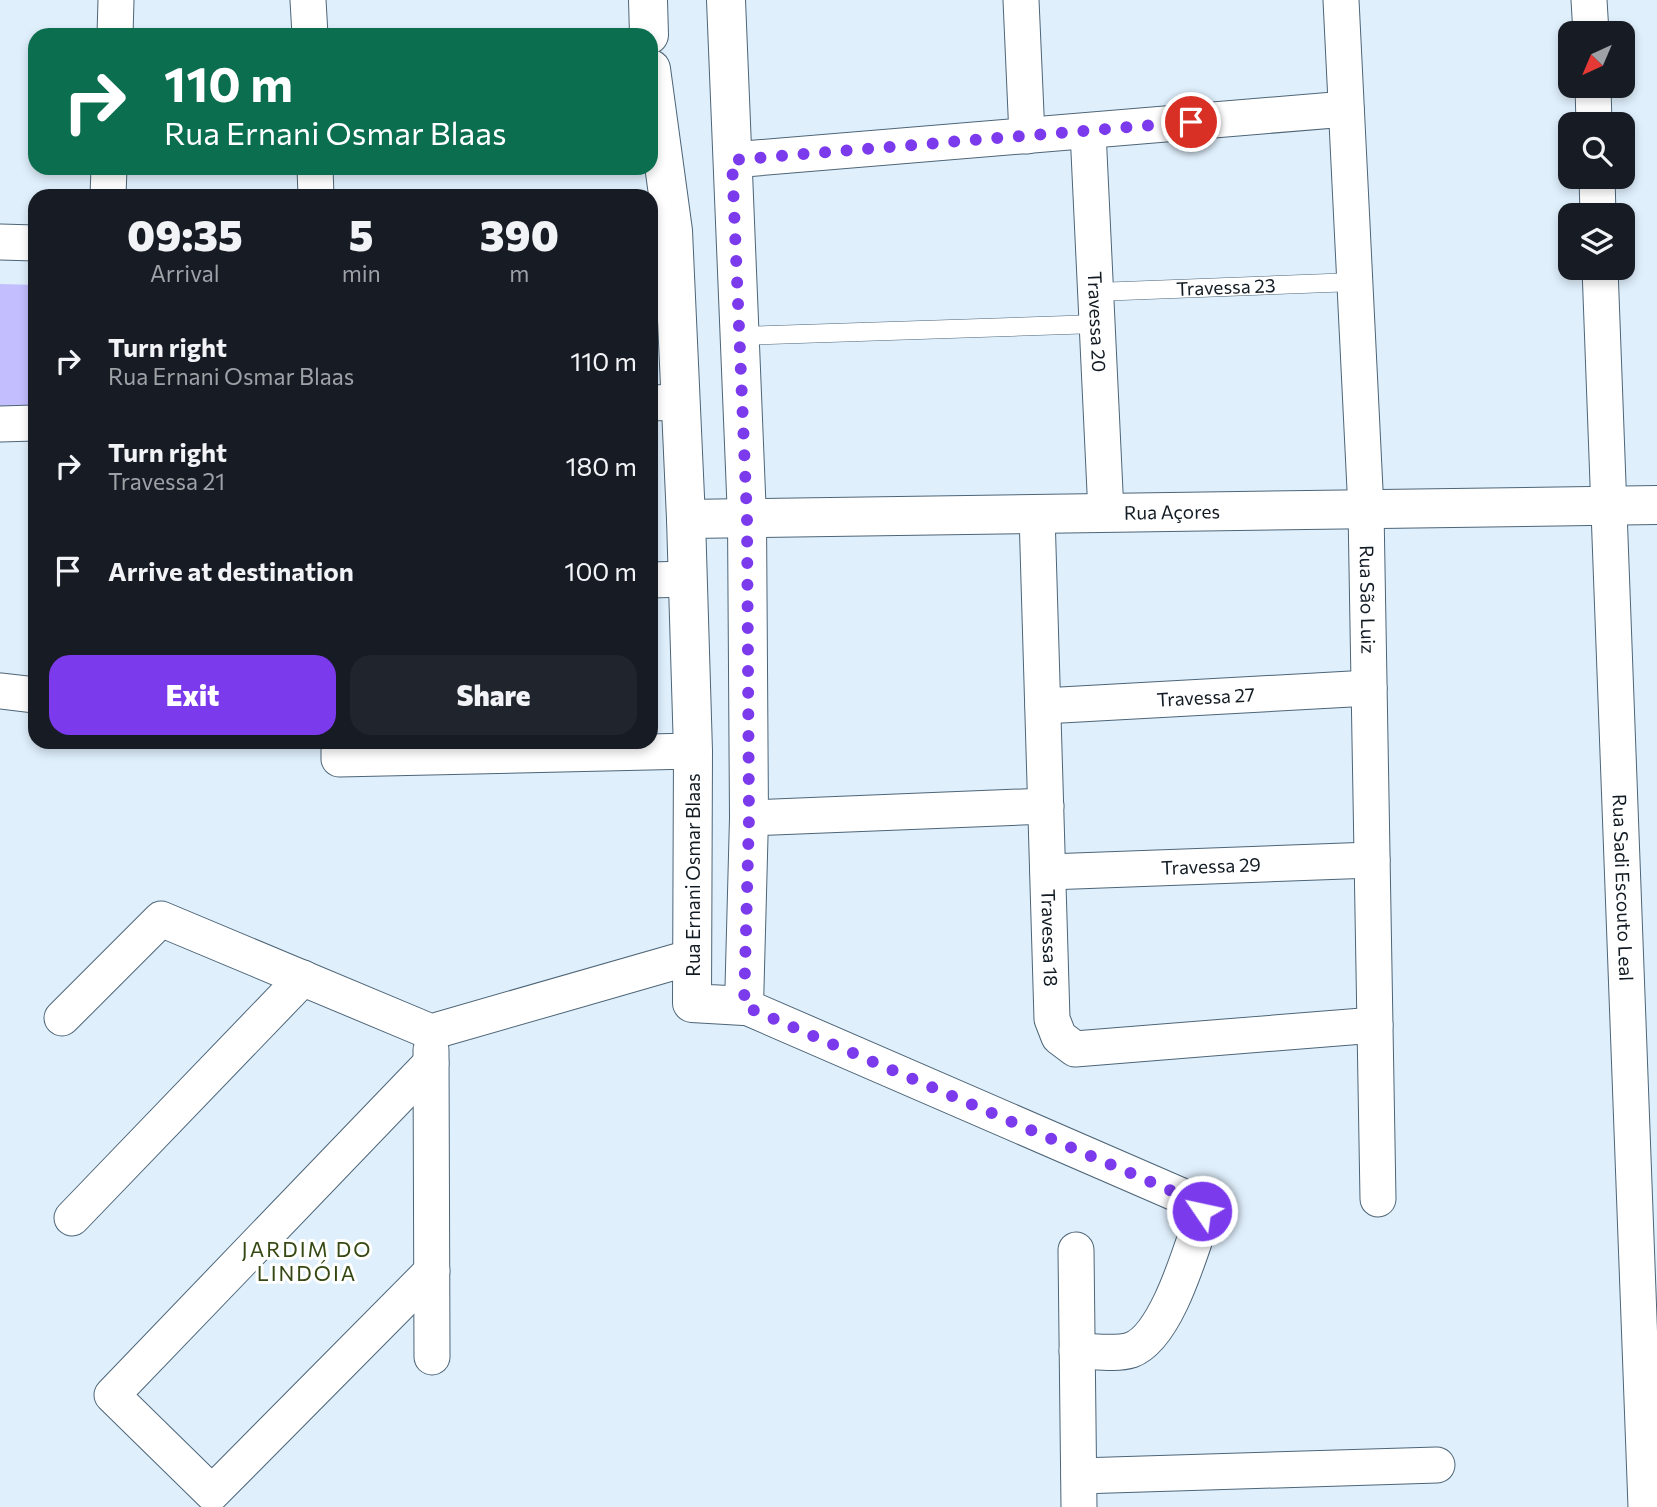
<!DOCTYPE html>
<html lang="en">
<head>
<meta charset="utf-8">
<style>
	:root { --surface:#171b24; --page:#20242c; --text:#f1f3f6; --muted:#9ea1a6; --accent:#7c3aed }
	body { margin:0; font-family:Commissioner,sans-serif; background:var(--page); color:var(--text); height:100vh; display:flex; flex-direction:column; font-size:26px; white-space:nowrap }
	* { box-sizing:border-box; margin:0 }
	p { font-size:23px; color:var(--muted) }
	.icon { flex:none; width:38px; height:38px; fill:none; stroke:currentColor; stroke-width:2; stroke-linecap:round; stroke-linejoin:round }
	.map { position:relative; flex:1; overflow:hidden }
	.details { position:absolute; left:28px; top:189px; width:630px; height:560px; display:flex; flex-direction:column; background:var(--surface); border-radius:21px; box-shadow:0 4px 10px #0003 }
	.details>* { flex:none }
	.top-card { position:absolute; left:28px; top:28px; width:630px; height:147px; border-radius:21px; box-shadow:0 4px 10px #0003; background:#0b6e4f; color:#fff; overflow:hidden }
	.needle { width:46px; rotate:224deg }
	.fabs { position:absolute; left:1558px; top:21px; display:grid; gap:14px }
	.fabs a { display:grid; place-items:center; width:77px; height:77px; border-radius:14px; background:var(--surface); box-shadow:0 4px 10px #0003; font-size:35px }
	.pin { position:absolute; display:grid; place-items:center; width:60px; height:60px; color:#fff; margin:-30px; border:4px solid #fff; border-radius:50%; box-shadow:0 2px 7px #0007 }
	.me { position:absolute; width:77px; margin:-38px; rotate:304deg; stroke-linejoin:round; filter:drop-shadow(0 0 5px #0008) }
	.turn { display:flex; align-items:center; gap:24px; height:147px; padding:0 21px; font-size:32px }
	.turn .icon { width:91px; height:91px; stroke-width:2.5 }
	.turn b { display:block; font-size:49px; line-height:60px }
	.eta { display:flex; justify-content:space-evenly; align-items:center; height:119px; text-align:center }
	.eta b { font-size:42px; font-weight:800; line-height:49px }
	.primary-button { display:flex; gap:14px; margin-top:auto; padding:14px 21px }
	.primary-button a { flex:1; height:80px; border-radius:21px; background:var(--accent); color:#fff; font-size:28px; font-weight:800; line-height:80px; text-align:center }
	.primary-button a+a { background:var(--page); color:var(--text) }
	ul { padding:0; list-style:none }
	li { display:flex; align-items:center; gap:21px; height:105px; padding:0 21px }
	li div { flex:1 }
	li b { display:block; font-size:26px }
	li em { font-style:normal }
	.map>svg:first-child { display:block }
	.green { fill:#c3befe }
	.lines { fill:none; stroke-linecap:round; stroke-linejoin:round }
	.lane-casing { stroke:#4d6577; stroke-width:19 }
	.street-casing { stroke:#4d6577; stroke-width:37 }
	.secondary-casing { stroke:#4d6577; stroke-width:40 }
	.lane { stroke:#fff; stroke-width:18 }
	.street { stroke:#fff; stroke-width:35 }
	.secondary { stroke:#fff; stroke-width:38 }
	.route { stroke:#7c3aed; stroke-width:12; stroke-dasharray:0 21.6 }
	.labels { text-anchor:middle; stroke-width:6; stroke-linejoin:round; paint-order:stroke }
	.street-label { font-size:19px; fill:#121b23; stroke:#fff }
	.neighbourhood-label { font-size:21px; letter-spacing:2px; fill:#354813; stroke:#fff }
</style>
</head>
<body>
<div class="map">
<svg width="1657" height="1507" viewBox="0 0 1657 1507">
	<rect width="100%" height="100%" fill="#dfeffc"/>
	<path class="green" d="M0,284L35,285V415L0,416Z"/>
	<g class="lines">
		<g class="lane-casing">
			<g id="lane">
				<path id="s1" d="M1096,292L1355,282"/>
				<path d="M739,336L1097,324"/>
			</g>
		</g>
		<g class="street-casing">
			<g id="street">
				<path d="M308,0L310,35"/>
				<path d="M1021,0L1027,136"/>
				<path id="s2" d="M1341,0L1366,510L1378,1199"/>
				<path d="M1589,0L1591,33"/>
				<path d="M115,35L116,0"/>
				<path d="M1593,86L1594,124"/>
				<path id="s3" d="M1088,131L1106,513"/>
				<path d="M732,160L1346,109"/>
				<path d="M315,168L316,196"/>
				<path d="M1597,177L1598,215"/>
				<path d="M108,196L109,168"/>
				<path d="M0,242L35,243"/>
				<path id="s4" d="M1600,268L1646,1507"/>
				<path d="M651,403L681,402"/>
				<path d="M0,424L35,423"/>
				<path id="s5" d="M1037,514L1052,1019L1059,1037L1075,1049L1375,1025"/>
				<path d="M651,580L688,579"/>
				<path d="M0,691L35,695"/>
				<path id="s6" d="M1043,706L1369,688"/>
				<path d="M339,742V759L693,751"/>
				<path d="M749,818L1046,806"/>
				<path id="s7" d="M1048,872L1372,860"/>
				<path d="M744,1006L1198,1203L1203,1215C1191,1249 1167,1337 1131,1350C1115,1355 1094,1351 1077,1351"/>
				<path d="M62,1018L161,919L431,1032L692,957"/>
				<path d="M431,1050L432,1357"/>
				<path d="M431,1063L112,1395L212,1493L432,1271"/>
				<path d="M72,1218L303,978"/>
				<path d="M1076,1250L1079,1507"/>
				<path d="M1079,1476L1437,1465"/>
			</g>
		</g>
		<g class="secondary-casing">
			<g id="secondary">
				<path d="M648,0L649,35"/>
				<path d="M651,69L673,231L686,519L693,751L692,1003L744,1006L749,818L747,518L726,0"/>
				<path id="s8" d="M686,519L1657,505"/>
			</g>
		</g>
		<use href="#lane" class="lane"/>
		<use href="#street" class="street"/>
		<use href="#secondary" class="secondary"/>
	</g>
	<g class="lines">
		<path class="route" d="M1191,122L732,160L747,518L749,818L744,1006L1195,1201L1202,1211"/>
	</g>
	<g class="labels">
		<g class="street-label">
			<text dy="7" stroke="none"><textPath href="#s1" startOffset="130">Travessa 23</textPath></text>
			<text dy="7" stroke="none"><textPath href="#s3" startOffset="191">Travessa 20</textPath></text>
			<text dy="7" stroke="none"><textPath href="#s8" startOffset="486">Rua Açores</textPath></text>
			<text dy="7" stroke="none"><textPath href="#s2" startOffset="600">Rua São Luiz</textPath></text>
			<text dy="7" stroke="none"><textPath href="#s6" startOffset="163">Travessa 27</textPath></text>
			<text dy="7" stroke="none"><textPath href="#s7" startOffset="163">Travessa 29</textPath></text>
			<text transform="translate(693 875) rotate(-90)" y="7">Rua Ernani Osmar Blaas</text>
			<text dy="7" stroke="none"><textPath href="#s4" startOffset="620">Rua Sadi Escouto Leal</textPath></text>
			<text dy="7" stroke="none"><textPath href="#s5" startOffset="424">Travessa 18</textPath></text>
		</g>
		<g class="neighbourhood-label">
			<text x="307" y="1257">JARDIM DO<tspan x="307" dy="24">LINDÓIA</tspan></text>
		</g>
	</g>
</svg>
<div class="fabs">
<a><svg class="needle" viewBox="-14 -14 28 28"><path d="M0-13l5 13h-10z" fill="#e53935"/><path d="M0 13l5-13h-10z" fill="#9ea1a6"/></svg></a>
<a><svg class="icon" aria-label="search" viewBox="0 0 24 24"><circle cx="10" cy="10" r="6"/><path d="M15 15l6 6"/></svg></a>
<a><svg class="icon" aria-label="layers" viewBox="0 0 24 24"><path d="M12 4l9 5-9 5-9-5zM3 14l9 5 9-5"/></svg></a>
</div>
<div class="pin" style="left:1191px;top:122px;background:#d93025"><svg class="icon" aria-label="arrive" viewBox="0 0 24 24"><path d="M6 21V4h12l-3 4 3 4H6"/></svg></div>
<svg class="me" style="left:1202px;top:1211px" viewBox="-20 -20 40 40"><circle r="17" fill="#7c3aed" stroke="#fff" stroke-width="3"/><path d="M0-11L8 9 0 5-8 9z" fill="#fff"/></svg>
<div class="top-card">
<div class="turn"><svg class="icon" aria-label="right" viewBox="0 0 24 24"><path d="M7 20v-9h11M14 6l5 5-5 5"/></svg><div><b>110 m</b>Rua Ernani Osmar Blaas</div></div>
</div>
<section class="details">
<div class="eta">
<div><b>09:35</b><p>Arrival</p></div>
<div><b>5</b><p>min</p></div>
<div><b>390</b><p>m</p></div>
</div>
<ul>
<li><svg class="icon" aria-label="right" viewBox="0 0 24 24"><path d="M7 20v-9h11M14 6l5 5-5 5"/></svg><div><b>Turn right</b><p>Rua Ernani Osmar Blaas</p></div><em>110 m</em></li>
<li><svg class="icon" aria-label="right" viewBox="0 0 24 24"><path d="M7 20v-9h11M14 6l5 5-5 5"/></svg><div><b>Turn right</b><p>Travessa 21</p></div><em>180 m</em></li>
<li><svg class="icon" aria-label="arrive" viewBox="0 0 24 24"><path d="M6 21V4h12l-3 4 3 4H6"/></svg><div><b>Arrive at destination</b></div><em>100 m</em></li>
</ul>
<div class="primary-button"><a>Exit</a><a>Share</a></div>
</section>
</div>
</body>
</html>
